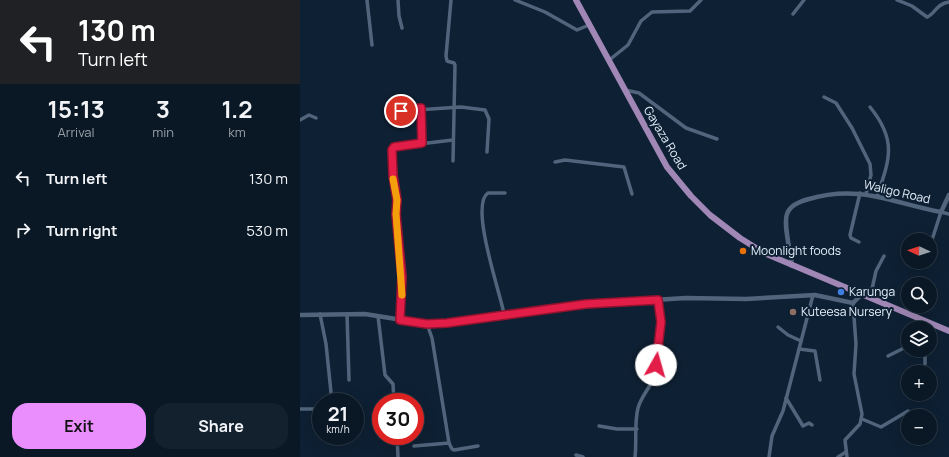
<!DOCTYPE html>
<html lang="en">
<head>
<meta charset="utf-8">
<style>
	:root { --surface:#0a1826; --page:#13212e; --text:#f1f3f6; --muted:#99a0a7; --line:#2a3743; --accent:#ea8dfd }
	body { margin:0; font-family:Manrope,sans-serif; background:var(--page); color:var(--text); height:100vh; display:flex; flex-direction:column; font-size:15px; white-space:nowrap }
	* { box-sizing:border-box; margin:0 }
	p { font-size:13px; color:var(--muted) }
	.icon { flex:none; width:22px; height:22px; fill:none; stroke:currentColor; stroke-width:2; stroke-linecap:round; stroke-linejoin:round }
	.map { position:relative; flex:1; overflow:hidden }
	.panel { display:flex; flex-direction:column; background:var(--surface); width:300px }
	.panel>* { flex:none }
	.banner { background:#202124; color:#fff; overflow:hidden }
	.needle { width:26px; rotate:274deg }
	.controls { position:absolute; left:601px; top:233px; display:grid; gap:8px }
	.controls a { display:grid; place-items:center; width:36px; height:36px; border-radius:50%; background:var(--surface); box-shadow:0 4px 16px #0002,0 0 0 1px var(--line); font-size:20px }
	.speed { position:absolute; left:12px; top:393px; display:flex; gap:8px; font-size:20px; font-weight:700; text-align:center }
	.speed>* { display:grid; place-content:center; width:52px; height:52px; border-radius:50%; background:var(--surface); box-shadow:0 4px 16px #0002,0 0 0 1px var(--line); line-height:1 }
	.speed small { font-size:10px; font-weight:400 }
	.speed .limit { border:6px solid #d22; background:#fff; color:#111 }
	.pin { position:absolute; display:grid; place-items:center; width:34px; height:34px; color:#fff; margin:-17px; border:2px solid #fff; border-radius:50%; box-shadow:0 1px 4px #0007 }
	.me { position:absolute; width:44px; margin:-22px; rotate:7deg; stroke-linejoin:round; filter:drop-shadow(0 0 3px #0008) }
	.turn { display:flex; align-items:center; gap:14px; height:84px; padding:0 12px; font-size:18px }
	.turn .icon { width:52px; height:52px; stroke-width:2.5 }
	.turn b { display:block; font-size:28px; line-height:34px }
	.eta { display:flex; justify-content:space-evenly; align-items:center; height:68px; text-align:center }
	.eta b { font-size:24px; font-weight:700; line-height:28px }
	.button { display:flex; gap:8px; margin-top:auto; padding:8px 12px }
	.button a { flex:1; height:46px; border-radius:16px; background:var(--accent); color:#111; font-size:16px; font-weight:700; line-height:46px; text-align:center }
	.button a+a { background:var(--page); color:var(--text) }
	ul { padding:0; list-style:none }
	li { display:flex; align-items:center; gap:12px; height:52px; padding:0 12px }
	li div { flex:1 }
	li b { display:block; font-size:15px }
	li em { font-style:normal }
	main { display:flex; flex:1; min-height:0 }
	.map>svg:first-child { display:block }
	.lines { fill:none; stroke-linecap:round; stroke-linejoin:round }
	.minor { stroke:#50647b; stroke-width:3.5 }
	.tertiary { stroke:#50647b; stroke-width:4.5 }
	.primary { stroke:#a087b5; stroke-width:6 }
	.route-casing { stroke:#92132f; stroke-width:10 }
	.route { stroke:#e11d48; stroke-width:7 }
	.slow { stroke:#f59e0b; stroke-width:7 }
	.food-dot { fill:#e8710a; stroke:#0e2033; stroke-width:1.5 }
	.shop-dot { fill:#3f7fe0; stroke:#0e2033; stroke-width:1.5 }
	.education-dot { fill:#8d6e63; stroke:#0e2033; stroke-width:1.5 }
	.labels { text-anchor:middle; stroke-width:4; stroke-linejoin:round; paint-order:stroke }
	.street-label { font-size:12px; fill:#e4f0fd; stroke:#0e2033 }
	.poi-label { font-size:12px; fill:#e4f0fd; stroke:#0e2033; text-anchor:start }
</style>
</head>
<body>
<main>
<section class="panel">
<div class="banner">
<div class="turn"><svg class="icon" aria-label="left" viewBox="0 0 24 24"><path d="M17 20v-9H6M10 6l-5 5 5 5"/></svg><div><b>130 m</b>Turn left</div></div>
</div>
<div class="eta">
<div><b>15:13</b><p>Arrival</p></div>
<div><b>3</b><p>min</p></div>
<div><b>1.2</b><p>km</p></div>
</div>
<ul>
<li><svg class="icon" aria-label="left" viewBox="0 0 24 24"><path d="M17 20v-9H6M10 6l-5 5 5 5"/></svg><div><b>Turn left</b></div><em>130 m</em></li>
<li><svg class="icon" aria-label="right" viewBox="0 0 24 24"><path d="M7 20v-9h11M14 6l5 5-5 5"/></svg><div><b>Turn right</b></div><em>530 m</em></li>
</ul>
<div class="button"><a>Exit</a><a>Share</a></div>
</section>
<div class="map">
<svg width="649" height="457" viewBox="0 0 649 457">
	<rect width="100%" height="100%" fill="#0e2033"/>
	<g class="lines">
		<g class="minor">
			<path d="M67,0L72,45"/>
			<path d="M98,0L99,16L102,28"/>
			<path d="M151,0L146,56L147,61L154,63L155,65L153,161"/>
			<path d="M215,0L245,12L277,30L289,25"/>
			<path d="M597,0L612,6L627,17C635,14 636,4 649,2"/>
			<path d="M493,14L504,0"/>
			<path d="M308,61L328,45L341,21L352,12L390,11L401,0"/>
			<path d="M325,90L339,93L386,128L417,139"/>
			<path d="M524,97L536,103L552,128L570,164L571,175L566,194"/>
			<path d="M570,107C597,140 590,159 577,196"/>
			<path d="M121,108V143"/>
			<path d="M101,111L161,107L185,110L189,119L187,152"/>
			<path d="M0,120L9,115L16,118"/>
			<path d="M255,162L265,160L324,167L332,194"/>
			<path d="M559,242L551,238L550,235L560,193"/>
			<path d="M631,243L641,212L649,214"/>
			<path d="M570,298L576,271L584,256"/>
			<path d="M20,314L26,344L32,402"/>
			<path d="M47,314L49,380"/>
			<path d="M204,314C201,295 169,205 188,193H205"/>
			<path d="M78,316L85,375L93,384L94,402"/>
			<path d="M100,320L101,277L96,214L97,200L93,175L91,150L94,147L153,140"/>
			<path d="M623,320L624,328"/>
			<path d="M127,324L132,338L149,443"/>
			<path d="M478,327L488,335L501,341"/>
			<path d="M499,349L515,351L520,380"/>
			<path d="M625,350V364"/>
			<path d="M588,356L608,346"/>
			<path d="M486,398L503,426L509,423L512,425"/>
			<path d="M0,409H21"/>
			<path d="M562,419L581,427L608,411"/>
			<path d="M299,426L317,429H337"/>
			<path d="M97,436L98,457"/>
			<path d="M114,446L149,443L152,449L154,450L178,446"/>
			<path d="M276,455L283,457"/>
			<path d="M335,457C337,441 334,424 338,408C341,397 349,389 353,379C361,359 360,320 357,300"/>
			<path d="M469,457L472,436L483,411L513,295"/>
			<path d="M538,457L546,452"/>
			<path d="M547,457L545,440L560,424L562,414L554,374L556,344L553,303"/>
		</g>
		<g class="tertiary">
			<path d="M492,266C491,253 483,225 487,214C490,205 501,201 509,199C560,184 592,203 641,212L649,195"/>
			<path d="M0,315L65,314L127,324L147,323L289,304L386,298L446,299L515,295L553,303L562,294"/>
		</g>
		<path class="primary" d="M276,0L367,167L391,196L410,215L440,238L464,253L649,331"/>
	</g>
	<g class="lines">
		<g class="route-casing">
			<path id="route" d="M101,111L121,108L122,143L94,147L92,150L93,175L97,200L96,214L102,277L100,320L127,324L147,323L286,304L358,300L361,322L356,365"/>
		</g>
		<use href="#route" class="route"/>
		<path class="slow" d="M93,179L97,200L96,214L102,295"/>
	</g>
	<circle class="food-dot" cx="443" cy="251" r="4"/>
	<circle class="shop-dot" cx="541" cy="292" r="4"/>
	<circle class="education-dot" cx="493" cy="312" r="4"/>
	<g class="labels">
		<g class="street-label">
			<text transform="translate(365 138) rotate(59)" y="4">Gayaza Road</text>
			<text transform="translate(597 192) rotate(13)" y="4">Waligo Road</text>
		</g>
		<g class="poi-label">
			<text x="451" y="255">Moonlight foods</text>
			<text x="549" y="296">Karunga</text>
			<text x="501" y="316">Kuteesa Nursery</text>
		</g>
	</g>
</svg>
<div class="controls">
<a><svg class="needle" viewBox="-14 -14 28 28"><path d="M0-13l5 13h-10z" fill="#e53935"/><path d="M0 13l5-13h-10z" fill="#99a0a7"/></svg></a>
<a><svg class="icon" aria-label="search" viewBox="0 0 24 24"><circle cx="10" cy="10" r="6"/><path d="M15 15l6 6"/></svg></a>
<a><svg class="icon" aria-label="layers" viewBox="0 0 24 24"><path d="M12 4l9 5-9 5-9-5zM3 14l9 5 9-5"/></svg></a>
<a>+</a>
<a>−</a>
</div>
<div class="speed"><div>21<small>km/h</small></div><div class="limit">30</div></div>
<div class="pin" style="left:101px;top:111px;background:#d93025"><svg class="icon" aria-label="arrive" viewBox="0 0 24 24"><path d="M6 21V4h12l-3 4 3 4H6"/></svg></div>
<svg class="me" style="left:356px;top:365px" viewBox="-20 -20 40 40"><circle r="19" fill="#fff"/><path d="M0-13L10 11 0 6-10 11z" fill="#e11d48"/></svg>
</div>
</main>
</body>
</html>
